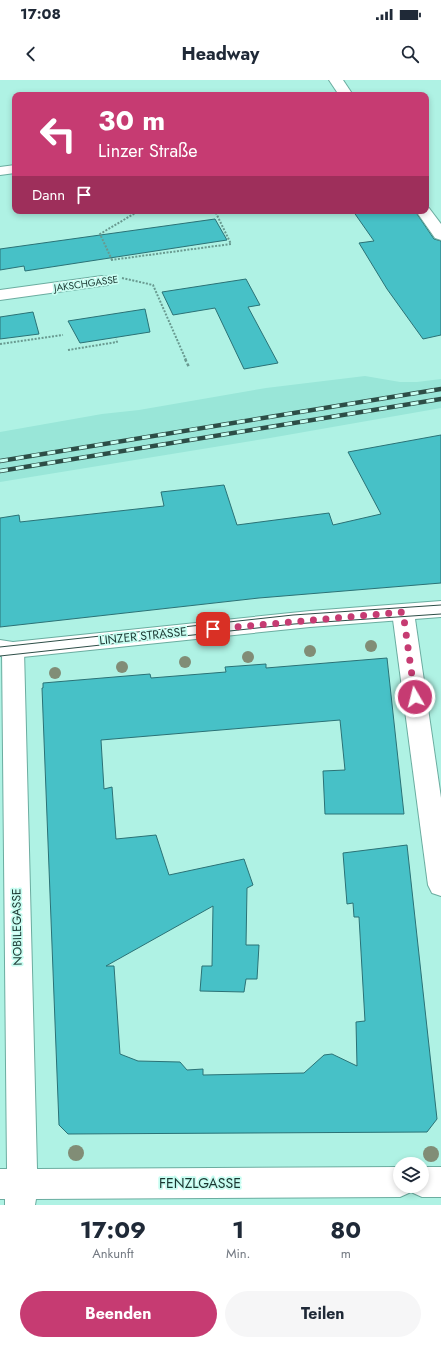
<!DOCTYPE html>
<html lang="de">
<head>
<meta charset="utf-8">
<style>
	:root { --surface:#fff; --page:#f6f6f7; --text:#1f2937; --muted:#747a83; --accent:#c63b72 }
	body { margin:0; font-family:Jost,sans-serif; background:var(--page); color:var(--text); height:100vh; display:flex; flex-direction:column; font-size:15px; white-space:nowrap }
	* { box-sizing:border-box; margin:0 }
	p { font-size:13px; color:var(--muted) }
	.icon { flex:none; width:22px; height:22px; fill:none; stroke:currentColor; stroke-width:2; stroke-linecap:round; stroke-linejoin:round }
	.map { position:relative; height:1125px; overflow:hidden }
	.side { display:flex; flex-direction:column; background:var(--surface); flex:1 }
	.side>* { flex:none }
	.banner { position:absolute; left:12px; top:12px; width:417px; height:122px; border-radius:8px; box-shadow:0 2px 6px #0003; background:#c63b72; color:#fff; overflow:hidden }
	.fabs { position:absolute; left:393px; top:1077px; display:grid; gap:8px }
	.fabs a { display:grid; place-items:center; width:36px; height:36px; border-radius:50%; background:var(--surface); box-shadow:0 2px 6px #0003; font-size:20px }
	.pin { position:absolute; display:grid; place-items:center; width:34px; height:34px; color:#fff; margin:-17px; border-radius:8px; box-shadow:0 2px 6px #0006 }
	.me { position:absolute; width:44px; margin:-22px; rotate:352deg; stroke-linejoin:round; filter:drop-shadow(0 0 3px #0008) }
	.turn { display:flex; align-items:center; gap:14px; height:84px; padding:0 20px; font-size:18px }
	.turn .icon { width:52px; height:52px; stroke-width:2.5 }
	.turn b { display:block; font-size:28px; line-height:34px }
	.then { display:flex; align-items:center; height:38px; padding:0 20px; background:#0003; gap:8px; font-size:15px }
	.eta { display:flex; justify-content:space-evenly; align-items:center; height:68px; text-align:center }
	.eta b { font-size:24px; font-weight:700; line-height:28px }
	.button { display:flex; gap:8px; margin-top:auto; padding:8px 20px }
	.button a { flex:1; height:46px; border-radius:24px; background:var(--accent); color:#fff; font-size:16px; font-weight:700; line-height:46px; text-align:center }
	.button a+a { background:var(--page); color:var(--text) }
	.status { display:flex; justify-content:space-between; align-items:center; height:28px; padding:0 20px; background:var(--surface); direction:ltr }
	.status svg { height:11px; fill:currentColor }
	header { display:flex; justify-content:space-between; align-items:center; height:52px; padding:0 20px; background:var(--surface); font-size:18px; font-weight:700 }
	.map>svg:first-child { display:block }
	.built { fill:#99e6d8 }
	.building { fill:#47c1c7; stroke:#2b7276 }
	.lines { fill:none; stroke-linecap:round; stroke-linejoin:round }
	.street-casing { stroke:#6bada0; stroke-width:2 }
	.secondary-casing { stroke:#6bada0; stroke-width:2 }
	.path-far1 { stroke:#699a90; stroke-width:2; stroke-dasharray:2 1.5; stroke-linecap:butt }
	.path { stroke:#699a90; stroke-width:2.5; stroke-dasharray:3 2; stroke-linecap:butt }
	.street { fill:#fff; fill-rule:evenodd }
	.secondary { fill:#fff; fill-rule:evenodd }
	.tram { stroke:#2d4e47; stroke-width:1 }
	.rail-casing { stroke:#2d4e47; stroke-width:4.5 }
	.rail { stroke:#c7fdf1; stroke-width:3; stroke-dasharray:8; stroke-linecap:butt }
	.tree { fill:#818d76 }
	.route { stroke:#c63b72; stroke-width:7; stroke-dasharray:0 12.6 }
	.labels { text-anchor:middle; stroke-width:3.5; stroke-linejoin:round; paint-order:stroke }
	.far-street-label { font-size:10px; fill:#1a3630; stroke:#c7fdf1 }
	.street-label { font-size:12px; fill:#1a3630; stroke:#c7fdf1 }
	.near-street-label { font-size:14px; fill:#1a3630; stroke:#c7fdf1 }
</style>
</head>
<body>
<div class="status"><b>17:08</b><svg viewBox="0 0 49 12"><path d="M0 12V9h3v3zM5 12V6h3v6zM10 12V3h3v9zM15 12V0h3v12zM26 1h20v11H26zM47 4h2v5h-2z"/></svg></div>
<header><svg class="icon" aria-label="back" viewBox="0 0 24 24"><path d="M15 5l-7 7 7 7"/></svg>Headway<svg class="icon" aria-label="search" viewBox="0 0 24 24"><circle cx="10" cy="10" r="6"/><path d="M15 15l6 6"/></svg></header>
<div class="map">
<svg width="441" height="1125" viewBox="0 0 441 1125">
	<rect width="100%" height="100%" fill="#aff2e4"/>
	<path class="built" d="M365,296L400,302H417L441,299V328L270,358L0,402V352L102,334L139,330L266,308Z"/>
	<g class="building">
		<path d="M353,131H415L434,159L441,161V255L423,259L387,209L359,163L374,161Z"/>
		<path d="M215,139L227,160L25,191L24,186L0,190V169Z"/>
		<path d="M246,199L260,225L248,227L278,283L244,289L215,228L173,235L162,212Z"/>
		<path d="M145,229L150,252L80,263L68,241Z"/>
		<path d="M33,232L39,254L0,259V237Z"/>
		<path d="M441,355V503L259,518L0,547V438L19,435L20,442L164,426L161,412L224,405L237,445L329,433L333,445L381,434L348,372Z"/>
		<path d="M387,578L404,734H325L323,691L345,690L340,640L101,660L104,709L112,707L116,759L156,755L169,795L244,779L253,805L247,808L246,865H259L257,899H246L244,912L200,911L202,886H212L213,826L106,886H114L120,974L138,981L180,982L187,990L203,989V995L304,993L324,975L332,974L357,986L356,942L365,941L359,837H354L353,823L347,824L343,773L407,765L437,1039L427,1052L68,1054L59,1045L42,608H43V603L150,594L151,598L226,592L225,587L266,584V588Z"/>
	</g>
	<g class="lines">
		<g class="street-casing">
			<g id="street">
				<path d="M329,0H343L353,15H339Z"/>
				<path d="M15,85V93L0,95V87Z"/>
				<path d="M426,127L429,128L441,144V160L435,158L416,131H426Z"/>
				<path d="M102,196L108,197L110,201L108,205L0,220V210Z"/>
				<path d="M403,524L411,527L414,532L441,718V816L432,813L428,805L392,532L395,527Z"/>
				<path d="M13,562L21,564L24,570L37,1089L400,1087V1106H422V1087H441V1117H422L411,1112L400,1117L36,1119L35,1125H5V1119H0V1089H7L2,570L5,564Z"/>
			</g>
		</g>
		<g class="secondary-casing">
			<path id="secondary" d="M441,521V537L310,547L13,578L0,576V560L13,562L310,531Z"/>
		</g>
		<g class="path-far1">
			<path d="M111,180L231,164L215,131"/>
			<path d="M112,180L100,154L137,132L136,131"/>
			<path d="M122,198L153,205L186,280"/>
			<path d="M0,264L63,255"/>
			<path d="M68,270L117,262L116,259"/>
		</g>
		<path class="path" d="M185,279L189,287"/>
		<use href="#street" class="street"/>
		<use href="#secondary" class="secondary"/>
		<g class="tram">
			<path d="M0,567L293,535L441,525"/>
			<path d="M0,576L294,544L441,534"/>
		</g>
		<g class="rail-casing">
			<g id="rail">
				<path d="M0,381L441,309"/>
				<path d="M0,391L441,319"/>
			</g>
		</g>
		<use href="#rail" class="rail"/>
	</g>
	<g class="tree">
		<circle cx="371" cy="566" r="6"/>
		<circle cx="310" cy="571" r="6"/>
		<circle cx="248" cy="577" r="6"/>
		<circle cx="185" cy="582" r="6"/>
		<circle cx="122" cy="587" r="6"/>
		<circle cx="55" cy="593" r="6"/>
		<circle cx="76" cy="1073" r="8"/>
		<circle cx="431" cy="1074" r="8"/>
	</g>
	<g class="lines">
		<path class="route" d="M213,549L403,532L415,617"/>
	</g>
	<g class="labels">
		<g class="far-street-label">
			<text transform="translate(86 203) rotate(-8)" y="4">JAKSCHGASSE</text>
		</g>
		<g class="street-label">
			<text transform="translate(143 556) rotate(-6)" y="4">LINZER STRASSE</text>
			<text transform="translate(17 847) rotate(-91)" y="4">NOBILEGASSE</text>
		</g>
		<g class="near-street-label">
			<text x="200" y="1108">FENZLGASSE</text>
		</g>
	</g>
</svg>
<div class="fabs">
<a><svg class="icon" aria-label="layers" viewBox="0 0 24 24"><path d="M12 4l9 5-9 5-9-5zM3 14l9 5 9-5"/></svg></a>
</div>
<div class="pin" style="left:213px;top:549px;background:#d93025"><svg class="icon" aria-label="arrive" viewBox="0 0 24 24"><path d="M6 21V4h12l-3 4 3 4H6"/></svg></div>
<svg class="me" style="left:415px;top:617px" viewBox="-20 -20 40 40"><circle r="17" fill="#c63b72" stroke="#fff" stroke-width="3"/><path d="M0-11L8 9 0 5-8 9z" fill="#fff"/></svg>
<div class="banner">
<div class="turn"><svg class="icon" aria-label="left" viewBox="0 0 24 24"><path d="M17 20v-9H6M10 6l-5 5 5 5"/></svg><div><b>30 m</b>Linzer Straße</div></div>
<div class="then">Dann<svg class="icon" aria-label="arrive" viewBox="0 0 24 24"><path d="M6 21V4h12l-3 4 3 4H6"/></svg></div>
</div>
</div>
<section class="side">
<div class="eta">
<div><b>17:09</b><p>Ankunft</p></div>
<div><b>1</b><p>Min.</p></div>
<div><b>80</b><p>m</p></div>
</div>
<div class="button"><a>Beenden</a><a>Teilen</a></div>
</section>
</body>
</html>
